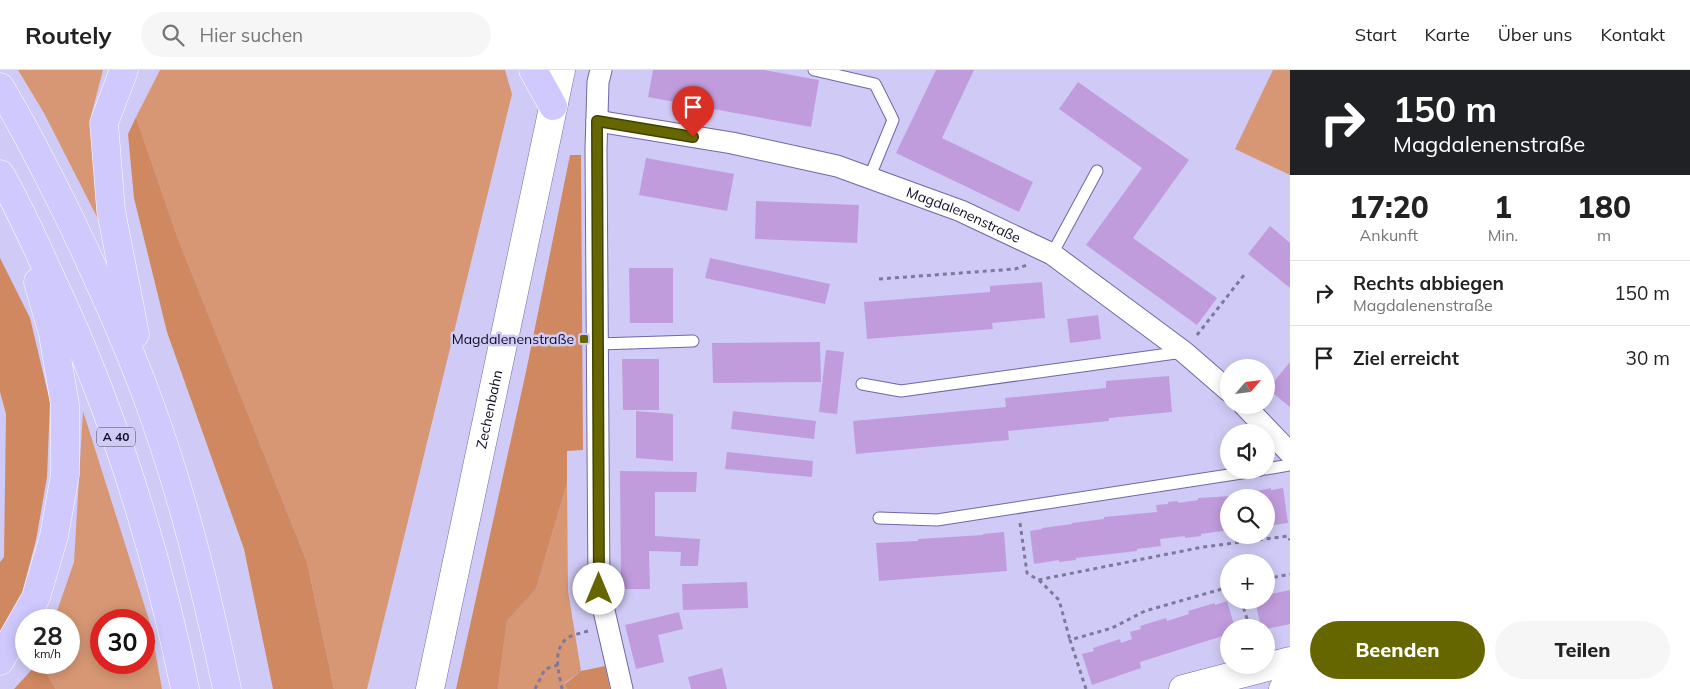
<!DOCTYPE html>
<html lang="de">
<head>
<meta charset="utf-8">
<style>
	:root { --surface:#fff; --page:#f6f6f6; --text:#222; --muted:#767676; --line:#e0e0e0; --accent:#660 }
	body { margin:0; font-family:Mulish,sans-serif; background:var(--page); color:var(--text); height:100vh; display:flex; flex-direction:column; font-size:19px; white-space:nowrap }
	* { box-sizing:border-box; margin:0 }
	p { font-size:16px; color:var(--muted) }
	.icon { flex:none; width:28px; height:28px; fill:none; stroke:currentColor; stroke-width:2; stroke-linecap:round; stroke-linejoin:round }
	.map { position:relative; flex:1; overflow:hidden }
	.panel { display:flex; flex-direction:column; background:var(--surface); width:400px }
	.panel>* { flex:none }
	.hud { background:#202124; color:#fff; overflow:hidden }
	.needle { width:32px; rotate:62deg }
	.tools { position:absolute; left:1220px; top:289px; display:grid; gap:10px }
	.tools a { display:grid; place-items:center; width:55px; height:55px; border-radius:50%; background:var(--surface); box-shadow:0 2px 12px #0003; font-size:25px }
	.speed { position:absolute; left:15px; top:539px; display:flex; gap:10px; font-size:25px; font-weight:700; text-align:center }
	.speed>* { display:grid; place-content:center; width:65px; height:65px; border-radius:50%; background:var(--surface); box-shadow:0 2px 12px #0003; line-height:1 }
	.speed small { font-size:12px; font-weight:400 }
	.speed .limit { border:8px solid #d22; background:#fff; color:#111 }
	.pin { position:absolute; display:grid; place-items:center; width:42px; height:42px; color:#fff; margin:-51px -21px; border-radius:50% 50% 50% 0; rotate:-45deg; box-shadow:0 0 5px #0007 }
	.pin .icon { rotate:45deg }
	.me { position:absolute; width:55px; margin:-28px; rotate:0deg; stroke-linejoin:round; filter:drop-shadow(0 0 4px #0008) }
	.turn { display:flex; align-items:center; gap:18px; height:105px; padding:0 20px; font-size:22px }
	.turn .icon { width:65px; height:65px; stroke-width:2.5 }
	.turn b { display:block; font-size:35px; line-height:42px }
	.eta { display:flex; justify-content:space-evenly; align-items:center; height:85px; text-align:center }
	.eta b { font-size:30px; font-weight:800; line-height:35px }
	.cta { display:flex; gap:10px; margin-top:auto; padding:10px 20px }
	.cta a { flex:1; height:58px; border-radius:30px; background:var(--accent); color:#fff; font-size:20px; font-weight:800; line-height:58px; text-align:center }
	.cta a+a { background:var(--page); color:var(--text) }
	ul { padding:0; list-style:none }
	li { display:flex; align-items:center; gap:15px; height:65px; padding:0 20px; border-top:1px solid var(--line) }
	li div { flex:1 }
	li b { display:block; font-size:19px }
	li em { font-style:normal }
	header { display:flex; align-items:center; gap:30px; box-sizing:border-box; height:70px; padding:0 25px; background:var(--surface); border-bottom:1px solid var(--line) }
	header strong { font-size:24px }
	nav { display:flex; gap:28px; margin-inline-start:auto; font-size:18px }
	.search { width:350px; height:45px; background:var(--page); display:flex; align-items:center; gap:12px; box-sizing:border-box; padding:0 18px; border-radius:28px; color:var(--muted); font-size:19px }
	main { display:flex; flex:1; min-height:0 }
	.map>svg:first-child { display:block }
	.green { fill:#d79774; fill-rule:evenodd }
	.forest { fill:#cf885f }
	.building { fill:#c19cdd }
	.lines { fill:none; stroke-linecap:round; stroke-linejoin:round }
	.lane-casing { stroke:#7166a7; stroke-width:13 }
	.street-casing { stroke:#7166a7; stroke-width:23 }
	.secondary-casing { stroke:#7166a7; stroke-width:29 }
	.highway-casing { stroke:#fff; stroke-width:29 }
	.path { stroke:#7e799c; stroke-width:3; stroke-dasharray:4 4; stroke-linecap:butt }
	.lane { stroke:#fff; stroke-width:11 }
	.street { stroke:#fff; stroke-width:21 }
	.secondary { stroke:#fff; stroke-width:28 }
	.highway { stroke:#cfc9fe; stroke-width:28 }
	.route-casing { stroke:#424200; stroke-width:12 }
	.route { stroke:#660; stroke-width:9 }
	.poi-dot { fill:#660; stroke:#d0cbf6; stroke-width:2 }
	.labels { text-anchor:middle; stroke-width:5; stroke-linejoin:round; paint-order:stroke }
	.shield { fill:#d0cbf6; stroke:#4a4563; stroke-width:1 }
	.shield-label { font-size:12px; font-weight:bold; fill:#100b24 }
	.street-label { font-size:14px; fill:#100b24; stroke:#d0cbf6 }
	.poi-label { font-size:14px; fill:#100b24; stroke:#d0cbf6; text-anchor:end }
</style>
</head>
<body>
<header>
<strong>Routely</strong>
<div class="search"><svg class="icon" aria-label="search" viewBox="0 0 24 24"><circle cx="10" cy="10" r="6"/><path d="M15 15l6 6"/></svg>Hier suchen</div>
<nav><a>Start</a><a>Karte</a><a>Über uns</a><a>Kontakt</a></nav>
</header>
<main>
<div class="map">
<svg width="1290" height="619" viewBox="0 0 1290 619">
	<rect width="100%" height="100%" fill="#d0cbf6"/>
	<g class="green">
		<path d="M18,0H103L91,46L99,151L44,43Z"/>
		<path d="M160,0H505L512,24L367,619H334L307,492L177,166L136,47Z"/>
		<path d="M1273,0H1290V105L1235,79Z"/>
		<path d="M83,341L150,553L162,619H56L40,593L69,592V550H54L74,492ZM101,550H144V592H101Z"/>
		<path d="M567,413L568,521L581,601L565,613L567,619H498L507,549L536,519Z"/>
	</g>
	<g class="forest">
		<path d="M136,47L177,166L307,492L334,619H273L244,479L167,262L134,128L128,64Z"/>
		<path d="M570,85H581L583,380L567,381V413L536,519L507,550L498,619H456L527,297Z"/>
		<path d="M0,188L30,248L50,332L47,407L36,470L22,523L0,561V492L4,487L6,344L0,322Z"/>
		<path d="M38,593H40L56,619H14Z"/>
		<path d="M605,596L610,619H567L565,614L581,601Z"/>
	</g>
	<g class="building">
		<path d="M653,0H764L819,10L811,57L648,27Z"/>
		<path d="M936,0H974L942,68L1033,112L1019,142L896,83Z"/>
		<path d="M1078,12L1189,90L1133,168L1217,228L1197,255L1086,175L1142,98L1059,39Z"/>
		<path d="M646,88L734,104L727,141L639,125Z"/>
		<path d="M756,131L859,135L857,173L755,169Z"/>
		<path d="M1270,156L1290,173V218L1248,184Z"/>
		<path d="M710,188L830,214L825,234L705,208Z"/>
		<path d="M629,198H673V253H630Z"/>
		<path d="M1042,212L1045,248L992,253L993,259L867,269L864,232L990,222V216Z"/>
		<path d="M1098,245L1101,269L1070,273L1067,249Z"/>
		<path d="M820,272L821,312L713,313L712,273Z"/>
		<path d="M826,280L844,282L837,344L819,342Z"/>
		<path d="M622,289H659V340H623Z"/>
		<path d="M1290,292V337L1268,319Z"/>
		<path d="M1169,306L1172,342L1109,348V351L1008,361L1009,370L856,384L853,351L1006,337L1005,328L1106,318V311Z"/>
		<path d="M636,341L673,344V391L636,388Z"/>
		<path d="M733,341L816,351L814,369L731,359Z"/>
		<path d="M727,382L813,391L812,407L725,399Z"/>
		<path d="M620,401L697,402L696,422H655V466L700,469L698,496H680L681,482L649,481L650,519H621Z"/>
		<path d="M1271,418V420L1283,418L1288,453L1266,456V428H1229V460L1201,464V466L1185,468V466L1160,469L1161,476L1137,479V481L1076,488V490L1059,492V490L1034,494L1030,461L1042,459V458L1072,454V453L1104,449V447L1157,442L1156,435L1168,434V432L1178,431V433L1198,430V428L1232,426V424L1242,423L1243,424Z"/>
		<path d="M1004,462L1007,501L879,511L876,473L918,471V469L983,465V464Z"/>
		<path d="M747,512L748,538L683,540L682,514Z"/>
		<path d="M1290,520V554L1266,559V558H1261L1255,530H1266L1267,525Z"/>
		<path d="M1227,531L1235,558H1229V564L1140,592L1141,598L1092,615L1082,584L1094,581L1093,578L1120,569L1121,573L1132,569L1130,562L1141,559L1140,556L1166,548L1167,551L1189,544L1188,541L1215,533V535Z"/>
		<path d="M679,542L683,559L658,565L664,592L636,599L625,555Z"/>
		<path d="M722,598L727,619H691L688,607Z"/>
	</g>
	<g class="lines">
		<g class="lane-casing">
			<g id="lane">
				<path d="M814,0L875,14L893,50L870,106"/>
				<path d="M1052,184L1097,101"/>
				<path d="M599,274L693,271"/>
				<path d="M862,314L901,321L1183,282"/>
				<path d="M1266,399L1290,395"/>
				<path d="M879,448L937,450L1261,400"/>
			</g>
		</g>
		<g class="street-casing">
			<g id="street">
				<path d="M601,0L598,12L596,79L599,519L622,619"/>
				<path id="s1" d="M597,51L732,73L837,96L961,141L1052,184L1184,282L1229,321"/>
				<path d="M1244,335L1290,383"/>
			</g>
		</g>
		<g class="secondary-casing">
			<g id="secondary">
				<path id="s2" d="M430,619L561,0"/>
				<path d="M1183,619L1290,591"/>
				<path d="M1283,619L1290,617"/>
			</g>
		</g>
		<g class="highway-casing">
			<g id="highway">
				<path d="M124,0L104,53L111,141L135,264"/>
				<path d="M533,0L553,36"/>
				<path d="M0,17C26,60 49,106 71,151C98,208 124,265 146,324C182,420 206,520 227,619"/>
				<path d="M0,104C19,136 34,171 50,206C112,337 156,477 185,619"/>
				<path d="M0,591L36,527L54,466L65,405V335L53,264L38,212"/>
			</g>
		</g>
		<g class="path">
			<path d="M879,209L1015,199L1027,195"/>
			<path d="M1197,265L1244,205"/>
			<path d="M1020,453L1027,503L1038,510L1203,477L1288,466L1290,470"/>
			<path d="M1266,509L1290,504"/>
			<path d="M1039,510L1059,530L1070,570"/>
			<path d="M1241,530L1250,558"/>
			<path d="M535,619L545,599L558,595"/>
			<path d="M562,619C559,603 552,582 566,569C571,565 582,563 588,561"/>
			<path d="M1086,619L1070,570L1112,558L1145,541L1229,517"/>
		</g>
		<use href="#lane" class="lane"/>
		<use href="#street" class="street"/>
		<use href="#secondary" class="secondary"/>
		<use href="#highway" class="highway"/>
	</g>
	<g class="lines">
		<g class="route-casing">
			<path id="route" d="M599,519L597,51L693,67"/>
		</g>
		<use href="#route" class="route"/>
	</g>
	<rect class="poi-dot" x="579" y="264" width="10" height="10" rx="2.5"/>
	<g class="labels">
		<rect class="shield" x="97" y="357.5" width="38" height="19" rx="4"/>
		<g class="shield-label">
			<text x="116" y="371">A 40</text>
		</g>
		<g class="street-label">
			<text dy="5" stroke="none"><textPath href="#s1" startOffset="380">Magdalenenstraße</textPath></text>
			<text dy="5" stroke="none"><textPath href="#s2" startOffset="286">Zechenbahn</textPath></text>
		</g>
		<g class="poi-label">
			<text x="574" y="274">Magdalenenstraße</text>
		</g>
	</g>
</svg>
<div class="tools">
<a><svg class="needle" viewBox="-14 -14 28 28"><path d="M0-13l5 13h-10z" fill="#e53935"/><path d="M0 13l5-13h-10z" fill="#767676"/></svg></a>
<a><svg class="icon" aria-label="sound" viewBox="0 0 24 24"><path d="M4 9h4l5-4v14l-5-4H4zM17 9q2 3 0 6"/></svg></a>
<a><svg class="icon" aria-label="search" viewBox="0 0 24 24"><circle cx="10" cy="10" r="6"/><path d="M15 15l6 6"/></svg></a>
<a>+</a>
<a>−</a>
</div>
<div class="speed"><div>28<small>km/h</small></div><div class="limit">30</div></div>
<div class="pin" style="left:693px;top:67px;background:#d93025"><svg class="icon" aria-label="arrive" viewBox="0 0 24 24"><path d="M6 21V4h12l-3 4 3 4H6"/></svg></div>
<svg class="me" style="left:599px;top:519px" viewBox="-20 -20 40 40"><circle r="19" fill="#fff"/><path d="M0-13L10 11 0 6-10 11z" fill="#660"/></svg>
</div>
<section class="panel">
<div class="hud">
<div class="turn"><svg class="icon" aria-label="right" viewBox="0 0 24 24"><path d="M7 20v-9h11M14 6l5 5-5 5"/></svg><div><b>150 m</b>Magdalenenstraße</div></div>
</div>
<div class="eta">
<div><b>17:20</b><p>Ankunft</p></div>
<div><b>1</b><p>Min.</p></div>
<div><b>180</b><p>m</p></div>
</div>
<ul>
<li><svg class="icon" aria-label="right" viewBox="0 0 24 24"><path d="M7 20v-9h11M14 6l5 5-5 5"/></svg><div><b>Rechts abbiegen</b><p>Magdalenenstraße</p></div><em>150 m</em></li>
<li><svg class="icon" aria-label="arrive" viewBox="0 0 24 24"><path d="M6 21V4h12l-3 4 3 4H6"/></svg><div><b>Ziel erreicht</b></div><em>30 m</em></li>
</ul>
<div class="cta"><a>Beenden</a><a>Teilen</a></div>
</section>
</main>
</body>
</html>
